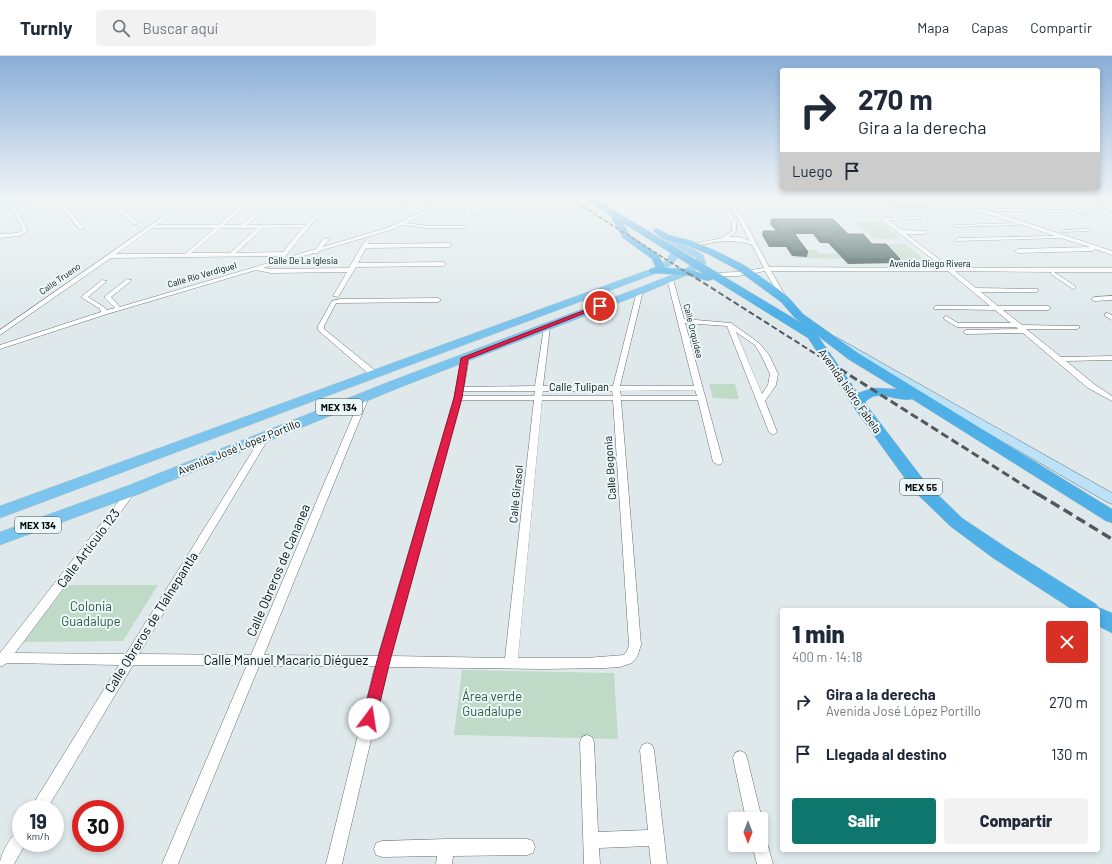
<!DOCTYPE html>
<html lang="es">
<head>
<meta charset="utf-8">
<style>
	:root { --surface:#fff; --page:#f2f2f3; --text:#1f2937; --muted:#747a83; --line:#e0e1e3; --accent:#0f766e }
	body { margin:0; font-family:Barlow,sans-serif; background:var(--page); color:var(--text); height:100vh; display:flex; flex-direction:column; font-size:15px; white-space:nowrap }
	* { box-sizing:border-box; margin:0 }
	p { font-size:13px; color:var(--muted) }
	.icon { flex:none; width:22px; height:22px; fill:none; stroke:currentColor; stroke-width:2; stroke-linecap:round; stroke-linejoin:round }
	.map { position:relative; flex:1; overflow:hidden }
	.sheet { position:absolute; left:780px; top:552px; width:320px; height:244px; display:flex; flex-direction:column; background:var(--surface); border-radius:4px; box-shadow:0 2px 6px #0003 }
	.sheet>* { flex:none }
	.top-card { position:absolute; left:780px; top:12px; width:320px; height:122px; border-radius:4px; box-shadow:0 2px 6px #0003; background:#fff; color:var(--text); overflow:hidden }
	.needle { width:26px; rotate:180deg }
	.tools { position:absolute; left:728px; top:756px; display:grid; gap:8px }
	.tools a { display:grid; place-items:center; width:40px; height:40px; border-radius:4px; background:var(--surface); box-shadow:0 2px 6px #0003; font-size:20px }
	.speed { position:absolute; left:12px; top:744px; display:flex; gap:8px; font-size:20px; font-weight:700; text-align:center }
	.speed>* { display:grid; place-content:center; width:52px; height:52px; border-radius:50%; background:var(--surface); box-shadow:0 2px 6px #0003; line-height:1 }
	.speed small { font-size:10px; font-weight:400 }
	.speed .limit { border:6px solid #d22; background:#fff; color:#111 }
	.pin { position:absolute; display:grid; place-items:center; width:34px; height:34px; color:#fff; margin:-17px; border:2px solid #fff; border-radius:50%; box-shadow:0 1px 4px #0007 }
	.me { position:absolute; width:44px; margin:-22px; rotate:14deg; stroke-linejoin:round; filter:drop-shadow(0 0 3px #0008) }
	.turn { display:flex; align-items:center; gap:14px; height:84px; padding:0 12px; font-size:18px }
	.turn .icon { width:52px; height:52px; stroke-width:2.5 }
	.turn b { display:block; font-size:28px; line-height:34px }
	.then { display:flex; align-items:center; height:38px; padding:0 12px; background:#0003; gap:8px; font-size:15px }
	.round { display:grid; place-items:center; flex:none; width:42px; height:42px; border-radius:4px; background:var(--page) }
	.overview { display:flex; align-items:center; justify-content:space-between; height:68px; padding:0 12px }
	h1 { font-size:24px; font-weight:800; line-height:30px }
	.action { display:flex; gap:8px; margin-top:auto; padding:8px 12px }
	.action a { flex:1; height:46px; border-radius:4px; background:var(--accent); color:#fff; font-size:16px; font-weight:800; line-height:46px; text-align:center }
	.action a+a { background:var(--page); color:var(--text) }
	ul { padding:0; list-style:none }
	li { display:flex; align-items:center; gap:12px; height:52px; padding:0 12px }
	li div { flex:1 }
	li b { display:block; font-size:15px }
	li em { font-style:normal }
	header { display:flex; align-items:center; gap:24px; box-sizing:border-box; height:56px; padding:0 20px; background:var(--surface); border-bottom:1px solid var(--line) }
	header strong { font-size:19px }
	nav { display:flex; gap:22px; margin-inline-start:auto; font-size:14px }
	.search { width:280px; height:36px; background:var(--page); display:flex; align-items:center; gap:10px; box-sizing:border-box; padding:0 14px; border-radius:4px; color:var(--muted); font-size:15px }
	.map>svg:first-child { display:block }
	.green { fill:#bfdac6 }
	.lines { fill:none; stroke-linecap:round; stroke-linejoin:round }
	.minor-casing { stroke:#677072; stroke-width:1 }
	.secondary-casing { stroke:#677072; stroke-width:1 }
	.primary-casing { stroke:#c4c5c5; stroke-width:1 }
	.trunk-casing { stroke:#c4c5c5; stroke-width:1 }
	.minor { fill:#fff; fill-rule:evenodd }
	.secondary { fill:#bde1f6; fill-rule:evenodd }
	.primary { fill:#7ac4ed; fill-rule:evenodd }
	.trunk { fill:#4eb0e7; fill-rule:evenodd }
	.rail-far3 { stroke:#53595a; stroke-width:1.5; stroke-dasharray:4.5 2; stroke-linecap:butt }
	.rail-far2 { stroke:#53595a; stroke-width:2; stroke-dasharray:6 3; stroke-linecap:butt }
	.rail-far1 { stroke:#53595a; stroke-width:3; stroke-dasharray:8 4; stroke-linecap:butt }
	.rail { stroke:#53595a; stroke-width:3.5; stroke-dasharray:10 5; stroke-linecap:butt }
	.wall { fill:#26443f }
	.building { fill:#2c4f49; stroke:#1f3733 }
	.route { fill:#e11d48; stroke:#92132f }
	.labels { text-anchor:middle; stroke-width:4; stroke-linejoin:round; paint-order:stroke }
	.far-street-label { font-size:9px; fill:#090c0d; stroke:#ecf7f9 }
	.shield { fill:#ecf7f9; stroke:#4d5254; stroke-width:1 }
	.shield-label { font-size:10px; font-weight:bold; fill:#090c0d }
	.street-label { font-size:11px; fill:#090c0d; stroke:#ecf7f9 }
	.near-street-label { font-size:13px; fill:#090c0d; stroke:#ecf7f9 }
	.near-park-label { font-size:13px; fill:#2f5c3d; stroke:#ecf7f9 }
</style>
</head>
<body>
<header>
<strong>Turnly</strong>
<div class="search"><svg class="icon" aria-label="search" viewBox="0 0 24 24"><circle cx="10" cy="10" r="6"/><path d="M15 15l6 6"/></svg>Buscar aquí</div>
<nav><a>Mapa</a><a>Capas</a><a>Compartir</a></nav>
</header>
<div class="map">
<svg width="1112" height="808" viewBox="0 0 1112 808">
	<rect width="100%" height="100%" fill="#dfe9eb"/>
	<g class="green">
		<path d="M855,166H881L901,183H874Z"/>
		<path d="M884,188H905L929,207H906Z"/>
		<path d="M805,194H816L821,200L819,197L839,198L843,203L792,202L793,201H809Z"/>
		<path d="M709,328H735L739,343L713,342Z"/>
		<path d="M67,529H158L123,585L24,586Z"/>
		<path d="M462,614L614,617L618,683L454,679Z"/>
	</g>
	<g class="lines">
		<g class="minor-casing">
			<g id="minor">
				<path d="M0,143H10L0,145Z"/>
				<path d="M55,143H59L83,171V173H79Z"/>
				<path d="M105,143H110L137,166V168H133Z"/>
				<path d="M188,143H193L190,146H246L249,143H254L224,169H241L261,152L263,154L247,169H306L331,143H335L309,171L284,202H280V200L111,202L0,279V274ZM186,148H243L218,169H156ZM303,171L283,196L236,197L263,172ZM152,172H215L185,198H116ZM221,172H257L230,197H191Z"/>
				<path d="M388,143H392L391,146L442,147L449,143H455L452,145L477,147L476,155L484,157L482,158L471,157L472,149L447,147L406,167L427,170H465V172H427L402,169L394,173L319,195L318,197H314L263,212L271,213L349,212L364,186L367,184L370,186L368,188L449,187L452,189L449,191L366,192L358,207L443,206L446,208L443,210L356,211L338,241L333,240L347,216L271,217L256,214L107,258L0,293V289L101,256L100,253L81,241L102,224L107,225L88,241L104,251L107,254L115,252L104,241L127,223L132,224L111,241L120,251L316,193L324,182L329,183L323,191L390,171L436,149L388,148L386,147Z"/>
				<path d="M718,143H722L736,166V175L729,181H740L750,185L727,143H731L745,166L769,211L944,212L855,143H860L869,150L932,149L930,151L872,152L884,162L921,161V162L919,163L888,164L902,174L926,175V177L924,178H906L951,212H1112V216H1054L1075,230V232L1073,233L1051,218L1050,217L1052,216L955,215L976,232L1038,233V235L1036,236H981L998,250H1048L1051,252L1048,254H1003L1022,269L1079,270V272L1077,273H1026L1061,301L1112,300V304L1066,305L1094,328L1112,340V345L1088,332L1023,277L966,278L963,276L966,274L1018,273L1016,271H957L944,263V261L946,260L958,267H1011L995,254L934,253V251L936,250H990L948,215H771L788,244L785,246L782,244L765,215L738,220H708V218L710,217L738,216L764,212L752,189C728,181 711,187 687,192L684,190L722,182L732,175V166Z"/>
				<path d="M936,143H943L994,156L1112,195V199L1095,193L1093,195L1018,197L1015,195L1018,193L1090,191L1061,182L956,185V183L958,182L1055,180L1020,168L1018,169L955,171V169H957L1016,167Z"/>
				<path d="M952,143H989L987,144H954Z"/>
				<path d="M1052,143H1058L1088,158L1084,159Z"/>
				<path d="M1086,143H1092L1112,152V155Z"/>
				<path d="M12,148L14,149L28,175L19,180L0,182V178L18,177L23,174L10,149Z"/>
				<path d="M996,153L1065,154L1067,155L1065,156L994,155Z"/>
				<path d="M1086,173H1088V175L1063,176L1061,175L1063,174Z"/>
				<path d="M670,221L673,223L684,263L731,267L759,287L769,299L778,318L776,329L765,345L777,376L773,379L769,376L727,270L685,267L723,406L721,408L718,409L713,406L698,344H621L641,589L637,601L632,607L620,611L605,612L543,613L388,611L342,808H326L375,610H259L178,808H162L247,609H133L47,753H30L119,609L7,607L2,610H0V597L129,432L132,431L137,434L15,597L126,598L262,380L266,377L270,380L139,598L251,599L361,341L365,339H368L369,341L264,599L378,600L454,342L462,300H465L469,302L464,331L535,330L544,271L547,269L550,271L543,330H613L637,235L640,233L643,235L620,330H694L667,223ZM736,276L755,289L761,299L770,318L768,329L762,338ZM695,334L697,340H621L620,335ZM463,335H535L534,340H462ZM543,335H612L613,340H542ZM461,344H534L505,602L391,600ZM542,344H613L629,589L627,595L624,599L586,602H518Z"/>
				<path d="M1112,240V244L1094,245L1091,243L1094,241Z"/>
				<path d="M340,243L438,242L441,244L438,246L336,247L324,270V273L377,316L378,318L374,320H371L318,274V270L332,245Z"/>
				<path d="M1107,257L1112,259V264L1105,260V258Z"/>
				<path d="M587,679L592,681L594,686L598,776L648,774L640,694L642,689L647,687L652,689L654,694L667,808H651L649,790L599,792L600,808H584L580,686L582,681Z"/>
				<path d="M740,695L745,697L747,702L762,763L761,765V763H746L733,702L735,697Z"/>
				<path d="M21,773V787H26L14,808H0C0,798 12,777 21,773Z"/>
				<path d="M761,782L766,783L773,808H757L752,789H761Z"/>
				<path d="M447,783H527L533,785L535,791L533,797L527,799L453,800L452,808H436L437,800L382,801L376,799L374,793L376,787L382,785Z"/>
			</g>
		</g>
		<g class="secondary-casing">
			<g id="secondary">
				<path d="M37,143H52L49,145L0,153V149Z"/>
				<path d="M836,281L1112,437V448L1107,446L832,286L831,284Z"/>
			</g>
		</g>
		<g class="primary-casing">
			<g id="primary">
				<path d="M666,178L703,199L706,207L704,209L690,218L644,237L401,331L139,438L0,489V476L127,430L391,325L636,233L684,214L696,206V202L663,183L662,181L663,179Z"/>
				<path d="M675,193L679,196C677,208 667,212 657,217L0,462V450L651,213L667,204L672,194Z"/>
			</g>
		</g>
		<g class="trunk-casing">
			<path id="trunk" d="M585,143H595L803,268L795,262L781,246L736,213L708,198L683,188L663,183L653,175L657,172L669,179L689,184L714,194L744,209L778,233L789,242L803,258L858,297L1112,453V467L1106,465L912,343C898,347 876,331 865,347L926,427L962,462L1007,492L1096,548L1098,551L1112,557V577L1098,570V554H1073L993,502L950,470L914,435L857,356L808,282L713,223L708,225L686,219L650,217L649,215L650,213L656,212L652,203L623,182L610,159ZM623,167L704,218L687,213L664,212L665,211L659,200L629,178ZM818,280L848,303L897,333L873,332L858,337Z"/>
		</g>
		<use href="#minor" class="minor"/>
		<use href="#secondary" class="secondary"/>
		<use href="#primary" class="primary"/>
		<use href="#trunk" class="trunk"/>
		<path class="rail-far3" d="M571,143L689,218"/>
		<path class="rail-far2" d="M688,217L841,314"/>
		<path class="rail-far1" d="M840,313L1039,439"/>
		<path class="rail" d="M1038,438L1112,483"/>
	</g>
	<path class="wall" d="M771,163L848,178L872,188L900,203L899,207L848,208L828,187H820L813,178H795L808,196L807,201L792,200L786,191H769L762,179L763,175H776L770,168Z"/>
	<path class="building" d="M771,163H833L848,178H863L872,188H886L900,203H849L829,182H821L814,174L791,173L808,196H793L787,186H769L763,175H780Z"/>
	<linearGradient id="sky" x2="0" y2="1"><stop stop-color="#89aed8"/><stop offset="0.56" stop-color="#f1f5f6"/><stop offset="1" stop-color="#f1f5f6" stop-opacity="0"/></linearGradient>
	<rect width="1112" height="256" fill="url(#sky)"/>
	<path class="route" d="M598,249L603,250L468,303L462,342L390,605L376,663L374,667L369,669L364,667L362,663L377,605L454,342L461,302Z"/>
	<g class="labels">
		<g class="far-street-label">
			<text x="303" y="208">Calle De La Iglesia</text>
			<text x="930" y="211">Avenida Diego Rivera</text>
			<text transform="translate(202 219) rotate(-16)" y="3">Calle Río Verdiguel</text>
			<text transform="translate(60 223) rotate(-35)" y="3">Calle Trueno</text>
			<text transform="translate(693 275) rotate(76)" y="3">Calle Orquidea</text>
		</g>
		<g class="shield">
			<rect x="316" y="343" width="46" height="16" rx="3"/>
			<rect x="900" y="423" width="42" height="16" rx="3"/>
			<rect x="15" y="461" width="46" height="16" rx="3"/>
		</g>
		<g class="shield-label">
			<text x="339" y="355">MEX 134</text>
			<text x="921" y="435">MEX 55</text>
			<text x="38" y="473">MEX 134</text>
		</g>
		<g class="street-label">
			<text x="579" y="335">Calle Tulipan</text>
			<text transform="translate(850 335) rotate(55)" y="4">Avenida Isidro Fabela</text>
			<text transform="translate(239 391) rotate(-22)" y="4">Avenida José López Portillo</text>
			<text transform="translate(610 412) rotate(-94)" y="4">Calle Begonia</text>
			<text transform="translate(516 438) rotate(-84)" y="4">Calle Girasol</text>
		</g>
		<g class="near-street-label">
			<text transform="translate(88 492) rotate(-53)" y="5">Calle Artículo 123</text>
			<text transform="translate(278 514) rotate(-67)" y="5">Calle Obreros de Cananea</text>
			<text transform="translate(151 566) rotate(-58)" y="5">Calle Obreros de Tlalnepantla</text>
			<text x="286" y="609">Calle Manuel Macario Diéguez</text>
		</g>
		<g class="near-park-label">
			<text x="91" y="555">Colonia<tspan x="91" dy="15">Guadalupe</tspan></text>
			<text x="492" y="645">Área verde<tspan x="492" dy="15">Guadalupe</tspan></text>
		</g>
	</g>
</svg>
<div class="tools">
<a><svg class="needle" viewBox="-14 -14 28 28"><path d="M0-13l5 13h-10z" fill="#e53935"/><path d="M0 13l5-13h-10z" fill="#747a83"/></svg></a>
</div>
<div class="speed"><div>19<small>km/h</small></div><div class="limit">30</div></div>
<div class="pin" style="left:600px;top:250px;background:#d93025"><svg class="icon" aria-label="arrive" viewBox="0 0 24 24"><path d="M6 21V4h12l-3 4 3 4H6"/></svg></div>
<svg class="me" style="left:369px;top:663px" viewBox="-20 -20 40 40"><circle r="19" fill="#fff"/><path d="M0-13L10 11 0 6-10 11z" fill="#e11d48"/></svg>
<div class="top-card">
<div class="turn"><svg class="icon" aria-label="right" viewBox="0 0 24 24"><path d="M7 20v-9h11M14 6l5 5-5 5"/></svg><div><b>270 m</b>Gira a la derecha</div></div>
<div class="then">Luego<svg class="icon" aria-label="arrive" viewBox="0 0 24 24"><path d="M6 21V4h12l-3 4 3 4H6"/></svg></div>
</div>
<section class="sheet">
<div class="overview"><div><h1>1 min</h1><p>400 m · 14:18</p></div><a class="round" style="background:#d93025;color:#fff"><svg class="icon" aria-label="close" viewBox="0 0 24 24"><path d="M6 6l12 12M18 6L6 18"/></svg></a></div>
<ul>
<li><svg class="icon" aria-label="right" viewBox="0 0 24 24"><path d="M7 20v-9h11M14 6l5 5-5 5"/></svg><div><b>Gira a la derecha</b><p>Avenida José López Portillo</p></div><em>270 m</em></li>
<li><svg class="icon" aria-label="arrive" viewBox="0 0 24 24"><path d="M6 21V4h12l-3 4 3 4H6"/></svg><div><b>Llegada al destino</b></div><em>130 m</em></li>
</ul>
<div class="action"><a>Salir</a><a>Compartir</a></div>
</section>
</div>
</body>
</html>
